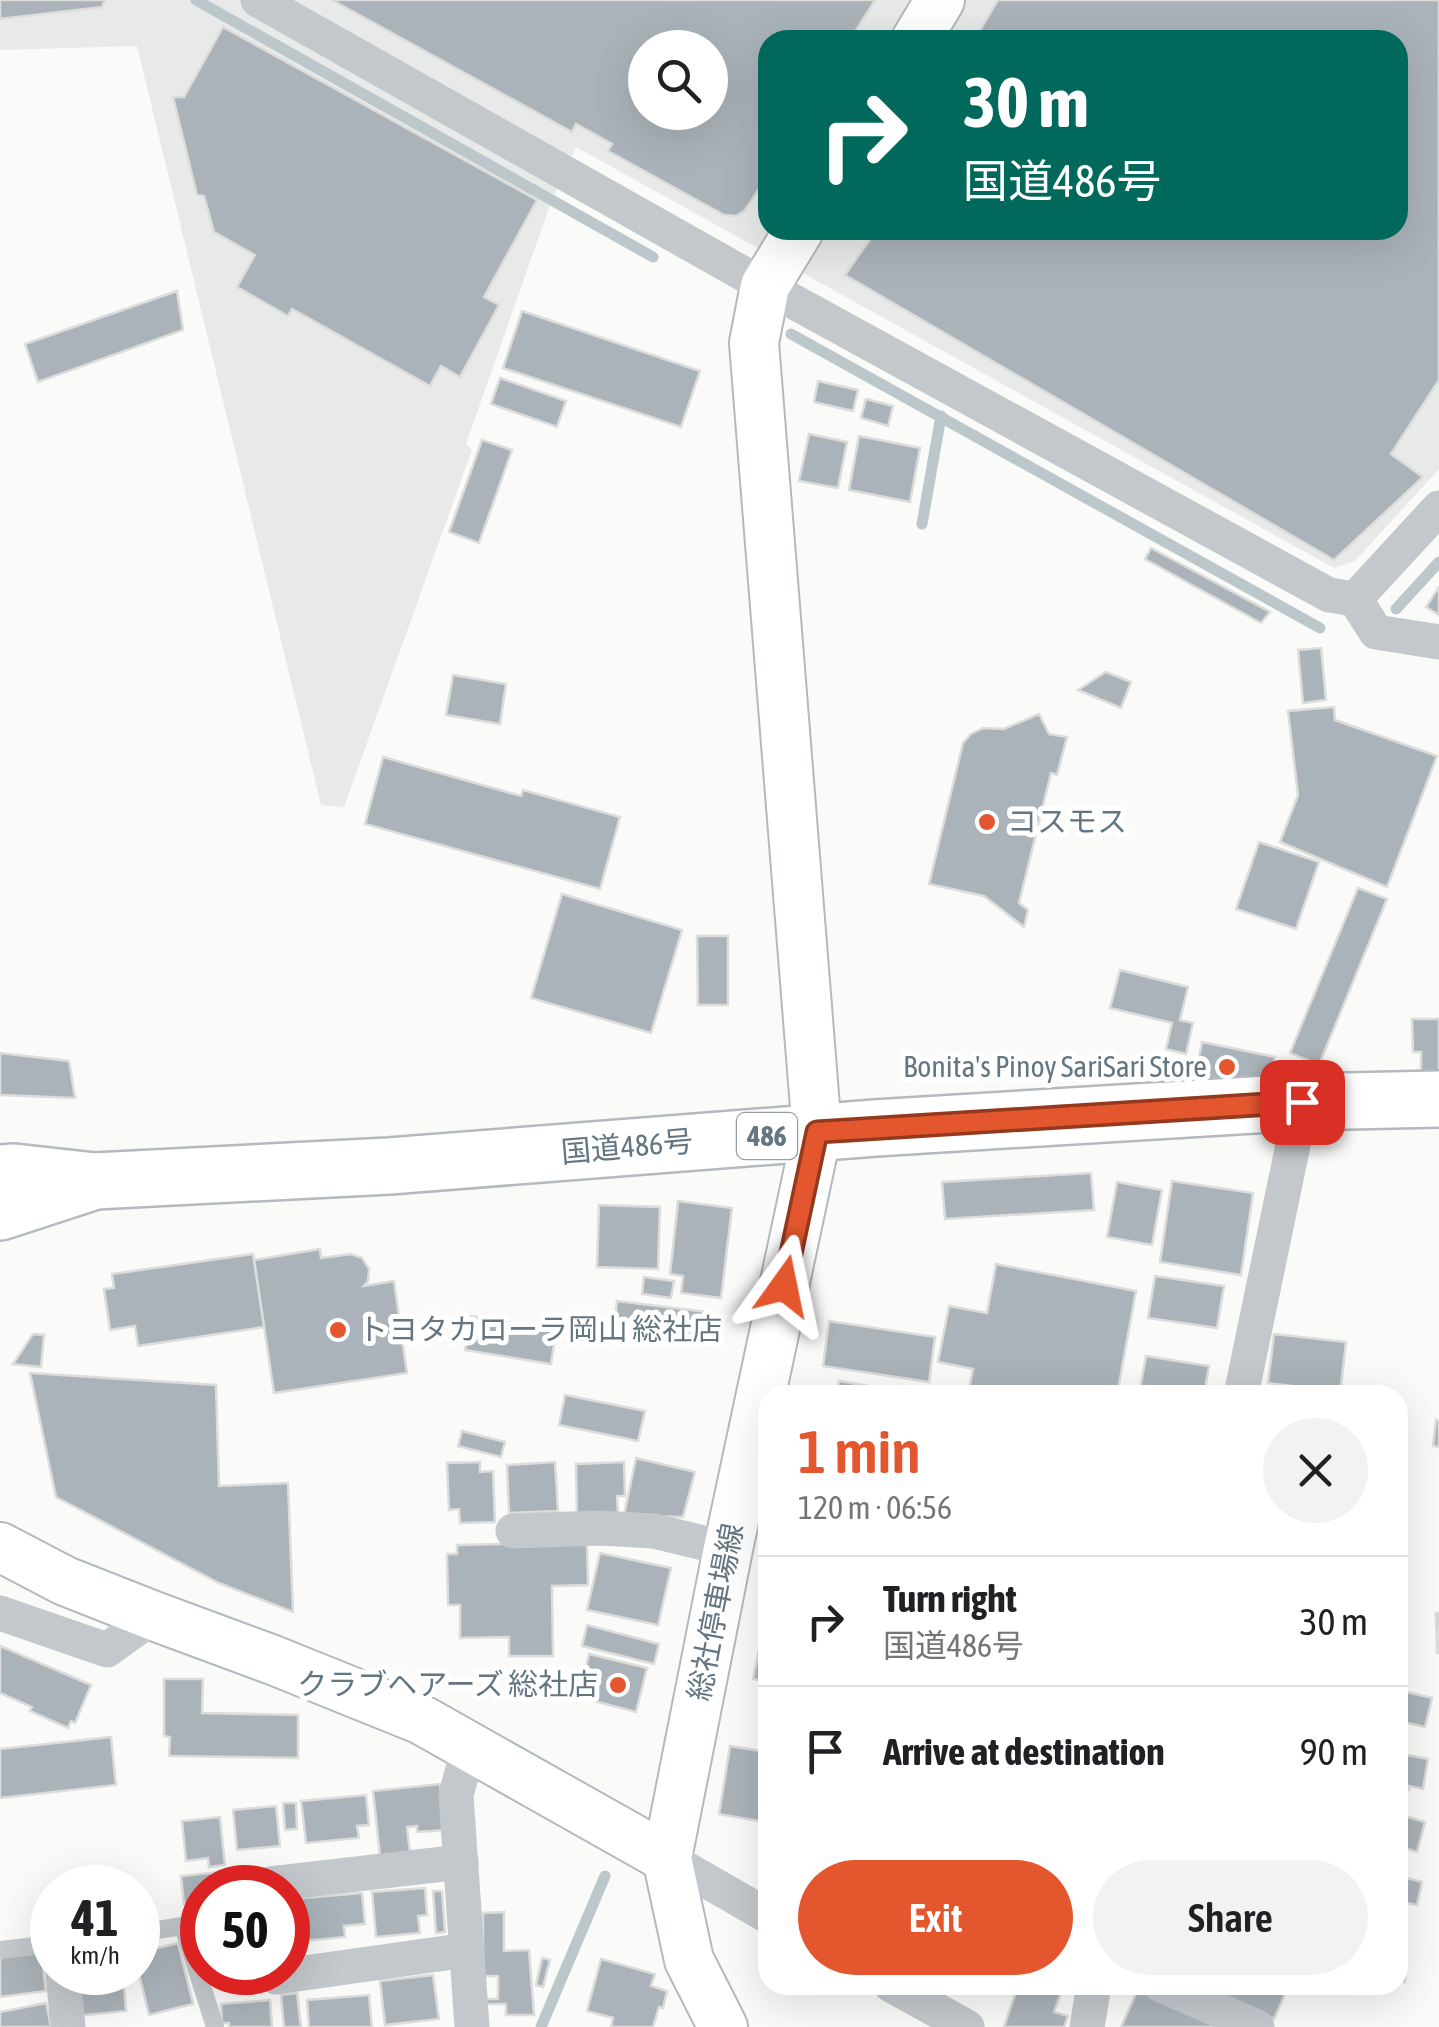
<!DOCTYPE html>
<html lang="en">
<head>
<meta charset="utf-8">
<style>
	:root { --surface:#fff; --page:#f2f2f2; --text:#202124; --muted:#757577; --line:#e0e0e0; --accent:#e4572e }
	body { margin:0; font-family:"Asap Condensed","Noto Sans JP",sans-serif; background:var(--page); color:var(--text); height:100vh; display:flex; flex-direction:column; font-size:38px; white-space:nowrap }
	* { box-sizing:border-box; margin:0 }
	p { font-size:32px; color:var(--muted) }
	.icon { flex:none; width:55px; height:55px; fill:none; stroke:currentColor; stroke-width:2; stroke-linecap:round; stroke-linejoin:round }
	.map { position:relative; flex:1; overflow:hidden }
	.side { position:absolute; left:758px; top:1385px; width:650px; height:610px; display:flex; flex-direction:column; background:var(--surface); border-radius:30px; box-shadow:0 10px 40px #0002 }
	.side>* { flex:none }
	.banner { position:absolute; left:758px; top:30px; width:650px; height:210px; border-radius:30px; box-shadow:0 10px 40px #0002; background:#00695c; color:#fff; overflow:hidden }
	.fabs { position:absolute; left:628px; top:30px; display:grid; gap:20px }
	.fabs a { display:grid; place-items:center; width:100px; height:100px; border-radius:50%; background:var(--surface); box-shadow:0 10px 40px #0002; font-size:50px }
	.speed { position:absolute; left:30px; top:1865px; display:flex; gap:20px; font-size:50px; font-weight:700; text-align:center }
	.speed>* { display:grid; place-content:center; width:130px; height:130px; border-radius:50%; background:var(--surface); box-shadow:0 10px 40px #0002; line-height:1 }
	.speed small { font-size:25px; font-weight:400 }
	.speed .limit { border:15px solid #d22; background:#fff; color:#111 }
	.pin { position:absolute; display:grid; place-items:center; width:85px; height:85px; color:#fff; margin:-42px; border-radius:20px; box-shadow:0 5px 15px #0006 }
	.me { position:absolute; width:110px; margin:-55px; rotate:12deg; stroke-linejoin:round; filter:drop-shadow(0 0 8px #0008) }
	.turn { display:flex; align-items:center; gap:35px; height:210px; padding:0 40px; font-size:45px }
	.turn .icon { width:130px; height:130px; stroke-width:2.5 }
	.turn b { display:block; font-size:70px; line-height:85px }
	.round { display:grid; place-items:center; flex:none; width:105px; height:105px; border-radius:52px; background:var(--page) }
	.head { display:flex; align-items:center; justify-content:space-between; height:170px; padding:0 40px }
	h1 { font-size:60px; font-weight:600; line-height:75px; color:var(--accent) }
	.cta { display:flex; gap:20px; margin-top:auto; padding:20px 40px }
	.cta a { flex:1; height:115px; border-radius:60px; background:var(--accent); color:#fff; font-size:40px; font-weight:600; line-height:115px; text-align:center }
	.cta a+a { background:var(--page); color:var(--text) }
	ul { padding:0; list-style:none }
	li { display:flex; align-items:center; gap:30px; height:130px; padding:0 40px; border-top:2px solid var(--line) }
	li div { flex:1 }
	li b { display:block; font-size:38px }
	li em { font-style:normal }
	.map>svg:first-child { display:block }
	.built { fill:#e8e9e9; fill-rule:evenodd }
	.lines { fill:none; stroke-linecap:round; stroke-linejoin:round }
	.stream { stroke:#bbc7cb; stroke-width:11 }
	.building { fill:#aab3b9; stroke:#dcdcda; stroke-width:2.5; fill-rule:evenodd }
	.secondary-casing { stroke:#b3babf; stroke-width:52 }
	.primary-casing { stroke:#b5babe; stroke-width:60 }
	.highway-casing { stroke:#b4b9bd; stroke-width:60 }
	.lane { stroke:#c3c8cc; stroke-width:18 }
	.street { stroke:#c3c8cc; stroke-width:35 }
	.secondary { stroke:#fff; stroke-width:48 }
	.primary { stroke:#fff; stroke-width:55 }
	.highway { stroke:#fff; stroke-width:55 }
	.route-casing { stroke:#94391e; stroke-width:25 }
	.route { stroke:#e4572e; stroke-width:18 }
	.poi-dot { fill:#e4572e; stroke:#fff; stroke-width:4 }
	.labels { text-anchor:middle; stroke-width:10; stroke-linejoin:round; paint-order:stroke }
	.shield { fill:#fff; stroke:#939fa8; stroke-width:2.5 }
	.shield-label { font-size:28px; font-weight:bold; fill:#657683 }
	.poi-label { font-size:30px; fill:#657683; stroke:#fff; text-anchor:start }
	.street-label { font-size:30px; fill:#657683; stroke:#fff }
</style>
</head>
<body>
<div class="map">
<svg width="1439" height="2027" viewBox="0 0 1439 2027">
	<rect width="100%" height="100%" fill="#fafaf8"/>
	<path class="built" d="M0,0H1439V469L1355,561L1334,568L576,147L550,205L466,444L472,450L344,807L321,805L137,46L0,50ZM768,40H1398V230H768ZM645,48H710V112H645Z"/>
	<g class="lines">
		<g class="stream">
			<path d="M196,0L653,257"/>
			<path d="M791,334L1320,628"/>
			<path d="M922,524L941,416"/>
			<path d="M1396,609L1439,562"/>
			<path d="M541,2027L605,1876"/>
		</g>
	</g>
	<g class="building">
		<path d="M0,0H105L102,7L0,19Z"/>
		<path d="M332,0H875L850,40H768V175L750,203L744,211L736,216L724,215L608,151L612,144L576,124L572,132ZM645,48H710V112H645Z"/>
		<path d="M998,0H1439V380L1391,454L1423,477L1334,560L845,275L871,238L860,230H1398V40H974Z"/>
		<path d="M223,27L537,200L484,297L499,305L460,377L441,366L430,386L292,309L288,316L237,287L255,255L214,232L204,196L197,195L173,97H184Z"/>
		<path d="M177,291L183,330L38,382L25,344Z"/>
		<path d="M522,311L700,371L681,427L503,368Z"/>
		<path d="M500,378L566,401L557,427L491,404Z"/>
		<path d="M818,381L858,390L853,411L814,402Z"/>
		<path d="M866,399L893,406L888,426L861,418Z"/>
		<path d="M809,434L847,442L838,488L799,481Z"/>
		<path d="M859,436L920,448L910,502L849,490Z"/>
		<path d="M482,440L512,450L479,543L449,532Z"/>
		<path d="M1151,548L1270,612L1261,623L1145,559Z"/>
		<path d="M1439,587V615L1426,607Z"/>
		<path d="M1321,648L1326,700L1303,703L1298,650Z"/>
		<path d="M1106,672L1131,682L1121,708L1078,690Z"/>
		<path d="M453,675L506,684L500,724L446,715Z"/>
		<path d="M1334,707L1335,720L1437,756L1387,887L1280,842L1298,795L1288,711Z"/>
		<path d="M1039,714L1049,734L1067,737L1057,775L1051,773L1019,903L1028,910L1024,927L984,896L929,884L963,743L971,734L983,728L1004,729Z"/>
		<path d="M383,757L521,796L523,790L620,817L600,889L365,824Z"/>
		<path d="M1259,842L1319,862L1296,929L1236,909Z"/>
		<path d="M1358,888L1387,899L1319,1065L1290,1053Z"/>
		<path d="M562,894L682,930L651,1033L531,998Z"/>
		<path d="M697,936H728V1005H698Z"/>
		<path d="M1120,970L1188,987L1180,1020L1193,1023L1186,1054L1166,1049L1172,1023L1110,1008Z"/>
		<path d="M1412,1019H1439V1072H1421V1052H1413Z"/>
		<path d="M1202,1042L1275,1057L1268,1089L1194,1082Z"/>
		<path d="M0,1053L69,1061L75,1098L0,1095Z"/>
		<path d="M1091,1173L1094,1210L945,1219L942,1182Z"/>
		<path d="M1172,1181L1253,1193L1241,1275L1160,1262Z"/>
		<path d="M1117,1182L1162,1190L1152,1245L1107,1237Z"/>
		<path d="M678,1201L732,1208L721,1298L681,1293L683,1276L670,1274Z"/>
		<path d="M599,1205L660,1207L658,1269L597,1267Z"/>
		<path d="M320,1249L321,1258L351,1254L362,1258L369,1269L368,1281L364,1286L394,1281L407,1373L274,1393L254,1260Z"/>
		<path d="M253,1254L264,1327L138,1346L135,1326L110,1330L104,1289L114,1288L112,1274Z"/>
		<path d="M996,1264L1136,1291L1117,1395H998L969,1389L973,1369L938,1362L949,1306L987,1313Z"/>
		<path d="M1155,1276L1224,1286L1217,1328L1148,1318Z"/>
		<path d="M644,1277L674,1281L671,1298L642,1294Z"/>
		<path d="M617,1301L708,1312L705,1342L614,1331Z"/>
		<path d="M471,1316L556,1331L551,1364L465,1350Z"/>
		<path d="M829,1321L935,1337L929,1382L823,1366Z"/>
		<path d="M33,1334L44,1335L41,1367L13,1364Z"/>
		<path d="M1274,1334L1346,1342L1340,1395H1317L1318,1389L1268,1383Z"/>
		<path d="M1146,1356L1209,1366L1204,1395H1139Z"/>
		<path d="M30,1373L216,1385L219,1486L288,1483L293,1612L219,1583L56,1497Z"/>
		<path d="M839,1381L923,1395H837Z"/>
		<path d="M565,1395L645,1411L638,1441L559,1425Z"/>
		<path d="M1436,1420L1439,1421V1447L1433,1446Z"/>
		<path d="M462,1431L505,1442L501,1457L458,1446Z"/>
		<path d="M636,1458L695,1472L683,1517L624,1515Z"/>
		<path d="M480,1462V1472L493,1471L495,1522L460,1523L459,1509L449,1510L447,1463Z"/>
		<path d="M555,1462L558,1511L509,1513L507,1465Z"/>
		<path d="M624,1462L625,1496H617L618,1514L577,1515L576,1464Z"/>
		<path d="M587,1542L588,1585L552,1586L553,1656H509V1637L460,1638V1605H448L447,1554H457V1545Z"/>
		<path d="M600,1553L671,1568L658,1625L587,1610Z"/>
		<path d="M1436,1613H1439V1653H1437Z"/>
		<path d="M587,1625L659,1644L654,1664L582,1646Z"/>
		<path d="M762,1635L768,1636V1682L753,1679Z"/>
		<path d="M0,1646L91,1685L75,1723L71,1721L68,1728L30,1711L32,1707L0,1693Z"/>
		<path d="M589,1654L647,1668L636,1712L579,1697Z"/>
		<path d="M164,1679H203L202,1713L298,1715V1758L169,1756L170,1737L164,1736Z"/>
		<path d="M1398,1690L1432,1698L1425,1727L1398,1721Z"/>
		<path d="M111,1737L116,1785L0,1798V1749Z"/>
		<path d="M730,1746L768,1752V1797L764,1822L719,1814Z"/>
		<path d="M1398,1753L1428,1759L1423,1789L1409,1786V1790L1398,1788Z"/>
		<path d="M440,1784L445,1830L417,1832V1826L407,1827L410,1853L380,1856L373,1791Z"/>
		<path d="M366,1795L369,1825L357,1826L359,1838L306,1843L301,1801Z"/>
		<path d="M283,1803H296L297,1829L285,1830Z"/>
		<path d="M276,1806L280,1846L237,1850L233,1810Z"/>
		<path d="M1398,1814L1425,1822L1417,1852L1398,1846Z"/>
		<path d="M220,1817L225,1865L209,1867L208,1858L186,1861L182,1821Z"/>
		<path d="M221,1872L223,1888H202V1902L184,1904L181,1876Z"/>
		<path d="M1398,1876L1422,1882L1417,1905L1402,1902L1400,1909H1398Z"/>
		<path d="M425,1888L427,1915L418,1916L420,1933L376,1937L372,1892Z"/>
		<path d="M433,1891H442L445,1932L436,1933Z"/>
		<path d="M362,1893L365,1924L344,1926L345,1937L294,1942L290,1899Z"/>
		<path d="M504,1912V1951L529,1950L534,2015H506V2004H485V1999H498V1976H483V1913Z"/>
		<path d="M1398,1938H1406L1405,1982H1398Z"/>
		<path d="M178,1943L193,2004L149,2015L138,1969V1953Z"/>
		<path d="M41,1952L46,1991L0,1997V1957Z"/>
		<path d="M542,1958L550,1960L543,1987L536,1985Z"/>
		<path d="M601,1959L655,1974L651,1986L667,1991L663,2008L659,2007L653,2027H611L613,2018L587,2011Z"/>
		<path d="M71,1972H123L126,2011L76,2016Z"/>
		<path d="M433,1975L439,2019L385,2025L380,1981Z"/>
		<path d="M1018,1985H1038L1061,1993L1054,2012L1068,2016L1064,2027H1004Z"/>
		<path d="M1230,1985H1289L1274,2019L1225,1997Z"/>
		<path d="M1139,1987L1227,2027H1121Z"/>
		<path d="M297,1993L301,2027H284L281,1995Z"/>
		<path d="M369,1995L372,2027H309L307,2000Z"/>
		<path d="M270,2000L272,2027H229V2023H222L221,2004Z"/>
		<path d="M46,2003L51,2027H0V2012Z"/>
	</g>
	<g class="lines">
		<g class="secondary-casing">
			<g id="secondary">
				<path d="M916,40L940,0"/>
				<path d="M0,1547L65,1581L154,1616L273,1660L422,1720L667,1858"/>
				<path d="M723,2027L689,1960L667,1858L728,1549L817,1132L754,343L765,286L799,230"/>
			</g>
		</g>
		<g class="primary-casing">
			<path id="primary" d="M0,1173L14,1172L95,1181"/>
		</g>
		<g class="highway-casing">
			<path id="highway" d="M0,1212L95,1181L389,1166L875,1128L1302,1102L1439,1099"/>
		</g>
		<g class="lane">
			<path d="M138,1933L183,1926L215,2027"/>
			<path d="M0,1950L52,1944"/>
		</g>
		<g class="street">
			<path d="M258,0L765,286L1329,595L1355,599"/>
			<path d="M1355,599L1439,508"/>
			<path d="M1355,599L1376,632L1439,642"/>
			<path d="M1241,1395L1302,1102"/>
			<path d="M513,1531L600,1528L654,1531L728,1549"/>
			<path d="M0,1613L107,1650L154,1616"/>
			<path d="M469,1747L456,1795L472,2027"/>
			<path d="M667,1858L768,1916"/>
			<path d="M270,1888V1884L461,1862"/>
			<path d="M63,1972L68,2027"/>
			<path d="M276,1972V1977L467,1950"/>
			<path d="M891,1985L967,2027"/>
			<path d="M1161,1985L1257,2027"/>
			<path d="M1087,2027L1094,1985"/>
		</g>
		<use href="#secondary" class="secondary"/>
		<use href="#primary" class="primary"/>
		<use href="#highway" class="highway"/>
	</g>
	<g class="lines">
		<g class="route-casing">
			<path id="route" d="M784,1286L817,1132L1302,1102"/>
		</g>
		<use href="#route" class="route"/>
	</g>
	<g class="poi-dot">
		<circle cx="987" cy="822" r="10"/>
		<circle cx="1227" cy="1067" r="10"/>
		<circle cx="338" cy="1330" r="10"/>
		<circle cx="618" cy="1685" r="10"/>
	</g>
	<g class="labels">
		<rect class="shield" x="737" y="1113" width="60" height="46" rx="8"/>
		<g class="shield-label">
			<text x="767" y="1146">486</text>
		</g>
		<g class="poi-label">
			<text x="1007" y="832">コスモス</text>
			<text x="1207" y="1077" text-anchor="end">Bonita's Pinoy SariSari Store</text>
			<text x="358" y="1340">トヨタカローラ岡山 総社店</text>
			<text x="598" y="1695" text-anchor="end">クラブヘアーズ 総社店</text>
		</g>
		<g class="street-label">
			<text transform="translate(627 1147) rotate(-5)" y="10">国道486号</text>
			<text transform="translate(716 1612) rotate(-79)" y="10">総社停車場線</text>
		</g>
	</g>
</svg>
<div class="fabs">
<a><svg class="icon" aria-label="search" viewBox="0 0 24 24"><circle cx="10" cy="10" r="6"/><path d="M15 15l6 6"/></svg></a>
</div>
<div class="speed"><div>41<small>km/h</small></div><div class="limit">50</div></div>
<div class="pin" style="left:1302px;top:1102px;background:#d93025"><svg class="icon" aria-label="arrive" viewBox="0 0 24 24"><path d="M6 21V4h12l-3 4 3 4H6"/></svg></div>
<svg class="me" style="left:784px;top:1286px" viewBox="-20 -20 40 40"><path d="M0-17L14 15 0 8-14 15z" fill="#e4572e" stroke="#fff" stroke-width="4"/></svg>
<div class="banner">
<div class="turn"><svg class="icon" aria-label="right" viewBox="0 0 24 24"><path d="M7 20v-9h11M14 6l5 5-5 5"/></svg><div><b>30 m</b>国道486号</div></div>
</div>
<section class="side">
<div class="head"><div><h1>1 min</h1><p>120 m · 06:56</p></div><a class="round"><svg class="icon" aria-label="close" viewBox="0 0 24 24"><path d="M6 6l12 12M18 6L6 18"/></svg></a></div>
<ul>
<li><svg class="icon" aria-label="right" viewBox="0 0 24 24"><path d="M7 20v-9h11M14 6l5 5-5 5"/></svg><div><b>Turn right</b><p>国道486号</p></div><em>30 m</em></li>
<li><svg class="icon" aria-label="arrive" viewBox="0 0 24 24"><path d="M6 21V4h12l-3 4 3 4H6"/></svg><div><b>Arrive at destination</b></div><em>90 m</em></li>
</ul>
<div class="cta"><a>Exit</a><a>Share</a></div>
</section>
</div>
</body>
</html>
